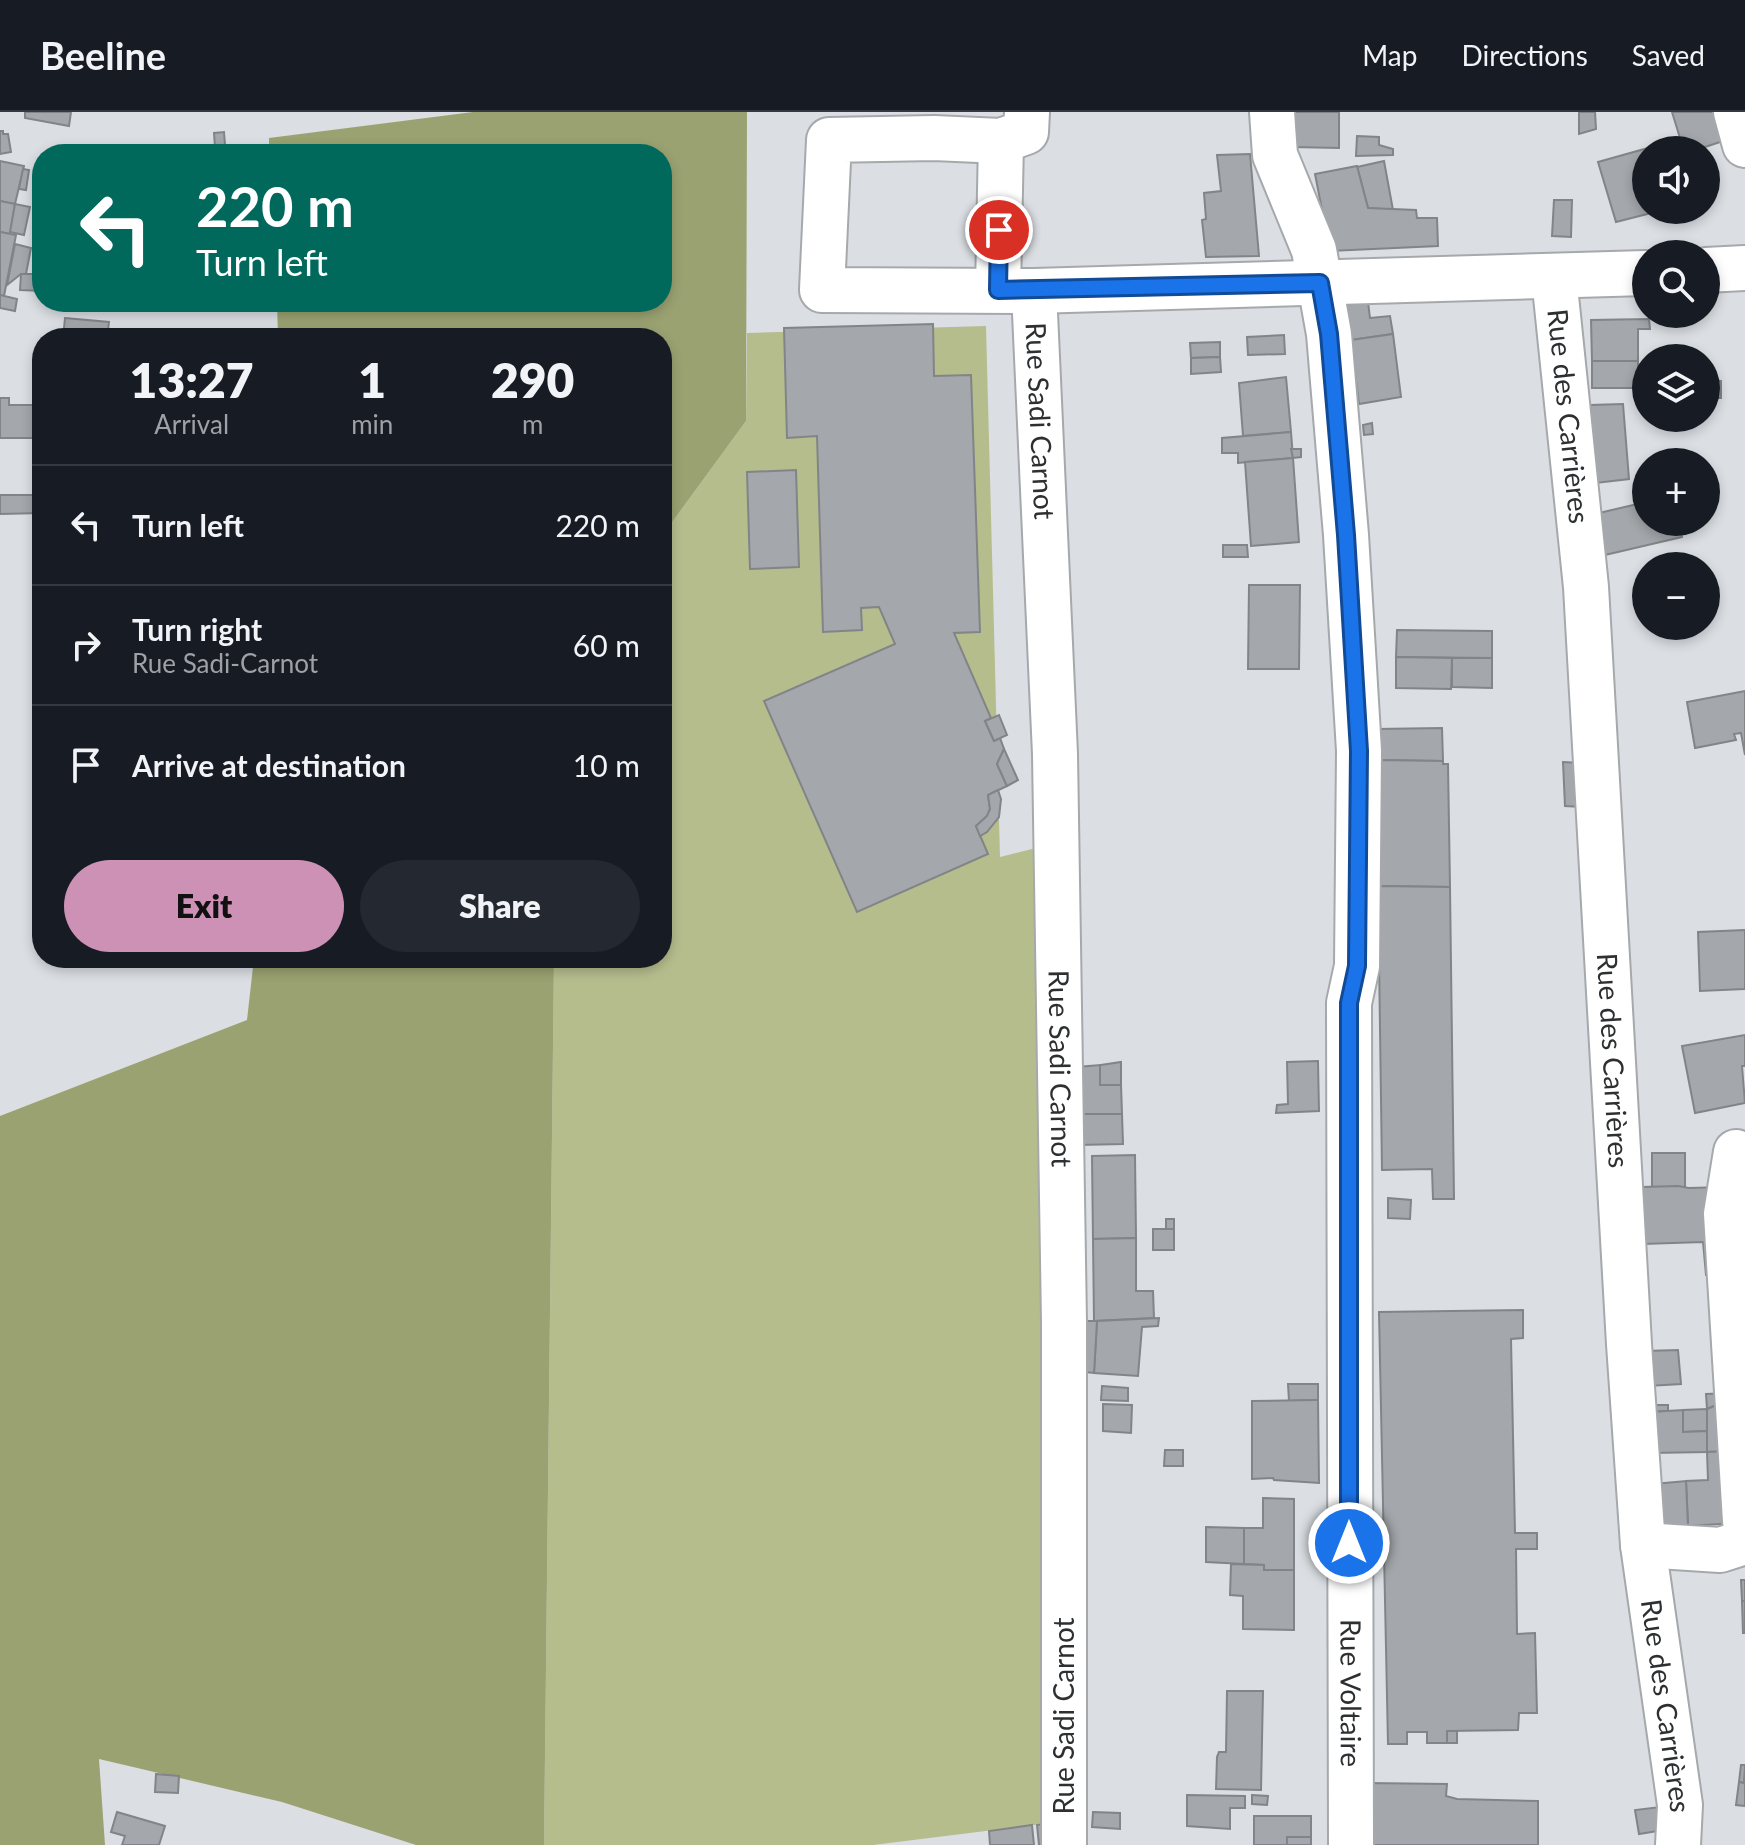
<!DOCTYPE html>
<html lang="en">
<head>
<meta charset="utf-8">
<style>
	:root { --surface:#171b24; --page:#242831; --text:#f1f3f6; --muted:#9ea1a6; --line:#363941; --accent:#cd91b5 }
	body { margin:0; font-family:Lato,sans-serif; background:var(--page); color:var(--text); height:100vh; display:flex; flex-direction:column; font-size:30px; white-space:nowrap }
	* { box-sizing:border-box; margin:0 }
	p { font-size:26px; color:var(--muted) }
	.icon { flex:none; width:44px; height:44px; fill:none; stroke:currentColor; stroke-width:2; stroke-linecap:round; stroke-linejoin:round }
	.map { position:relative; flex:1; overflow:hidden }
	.side { position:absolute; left:32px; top:216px; width:640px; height:640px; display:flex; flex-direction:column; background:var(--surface); border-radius:32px; box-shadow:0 4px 12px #0003 }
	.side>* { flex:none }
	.guide { position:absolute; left:32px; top:32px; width:640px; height:168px; border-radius:32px; box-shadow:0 4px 12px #0003; background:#00695c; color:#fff; overflow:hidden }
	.controls { position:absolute; left:1632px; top:24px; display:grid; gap:16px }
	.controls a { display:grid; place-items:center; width:88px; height:88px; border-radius:50%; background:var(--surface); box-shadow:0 4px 12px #0003; font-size:40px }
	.pin { position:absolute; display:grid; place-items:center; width:68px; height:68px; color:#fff; margin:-34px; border:4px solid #fff; border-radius:50%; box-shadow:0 2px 8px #0007 }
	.me { position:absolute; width:88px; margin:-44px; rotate:0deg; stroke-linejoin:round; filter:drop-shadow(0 0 6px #0008) }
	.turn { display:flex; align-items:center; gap:28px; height:168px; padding:0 32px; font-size:36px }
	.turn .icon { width:104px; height:104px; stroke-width:2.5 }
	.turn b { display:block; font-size:56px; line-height:68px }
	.eta { display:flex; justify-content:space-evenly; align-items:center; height:136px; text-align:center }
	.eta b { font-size:48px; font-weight:800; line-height:56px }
	.button { display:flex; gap:16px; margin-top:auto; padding:16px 32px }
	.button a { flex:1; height:92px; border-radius:48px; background:var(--accent); color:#111; font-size:32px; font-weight:800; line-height:92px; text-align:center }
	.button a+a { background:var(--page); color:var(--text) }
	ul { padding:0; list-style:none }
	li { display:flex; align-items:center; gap:24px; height:120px; padding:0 32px; border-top:2px solid var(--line) }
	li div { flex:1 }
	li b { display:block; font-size:30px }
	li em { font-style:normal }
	header { display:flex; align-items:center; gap:48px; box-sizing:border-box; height:112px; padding:0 40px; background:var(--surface); border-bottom:2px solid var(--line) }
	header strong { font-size:38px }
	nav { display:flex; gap:44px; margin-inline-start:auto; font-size:28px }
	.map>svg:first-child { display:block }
	.green { fill:#b6bd8d }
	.forest { fill:#9ba271 }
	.building { fill:#a4a7ab; stroke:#818588; stroke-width:2 }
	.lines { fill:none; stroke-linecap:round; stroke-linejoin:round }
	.minor-casing { stroke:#a5a9ac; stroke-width:48 }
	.minor { stroke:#fff; stroke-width:44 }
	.route-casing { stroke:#114b97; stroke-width:20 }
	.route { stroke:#1a73e8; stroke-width:14 }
	.labels { text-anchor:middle; stroke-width:8; stroke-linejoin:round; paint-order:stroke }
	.street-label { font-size:28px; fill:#2d2f30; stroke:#fff }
</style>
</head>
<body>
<header>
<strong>Beeline</strong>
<nav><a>Map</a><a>Directions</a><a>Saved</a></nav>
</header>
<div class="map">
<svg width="1745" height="1733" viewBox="0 0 1745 1733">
	<rect width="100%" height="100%" fill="#dbdfe3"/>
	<path class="green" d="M986,214L1000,745L1044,734L1051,1711L873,1733H544L554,846H662V424L746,309L747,221Z"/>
	<g class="forest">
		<path d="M473,0H747L746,309L662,424V226H278L277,190H662V42H269V26Z"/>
		<path d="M254,846H554L544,1733H416L282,1690L99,1647L105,1733H0V1004L247,908Z"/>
	</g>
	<g class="building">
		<path d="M25,0H71L69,14L25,6Z"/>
		<path d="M1291,0H1339V36L1291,35Z"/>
		<path d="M1579,0H1595L1596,17L1579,22Z"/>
		<path d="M1672,0H1715L1723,29L1696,38H1649L1648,36L1680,26Z"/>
		<path d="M0,19H3V22H8L11,40L0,42Z"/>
		<path d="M224,20L225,33L215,35L214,21Z"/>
		<path d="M1357,24L1379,25V33L1393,37V43L1356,44Z"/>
		<path d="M1648,36L1649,38H1646V98H1663L1616,110L1598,50Z"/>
		<path d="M1250,42L1259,144L1206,145L1202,108L1206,107L1204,81L1221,79L1217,43Z"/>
		<path d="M0,49L24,54L15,92L0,89Z"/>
		<path d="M1384,49L1393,98L1368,96L1357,55Z"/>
		<path d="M1357,54L1368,96L1416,98L1417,106H1437L1438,134L1330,139L1315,62Z"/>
		<path d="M23,57L29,58L26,78L19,77Z"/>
		<path d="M1554,88H1572L1571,125L1552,124Z"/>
		<path d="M0,89L15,92L10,122L0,120Z"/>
		<path d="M15,92L30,95L24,123L10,120Z"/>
		<path d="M0,120L16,123L4,184L0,183Z"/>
		<path d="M15,132L31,136L26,162H21L7,173Z"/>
		<path d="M21,162H42V179L20,178Z"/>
		<path d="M0,183L17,187L15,199L0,196Z"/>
		<path d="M1368,190L1370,206L1390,204L1393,222L1351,228L1346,193Z"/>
		<path d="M65,206L109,210L107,226H63Z"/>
		<path d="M1649,207L1650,217H1638V249H1592L1591,208Z"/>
		<path d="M933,212L934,264L971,263L980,520L954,521L991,606L985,609L994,629L1000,626L1004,637L997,652L1007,674L988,683L990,697L987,704L976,714L988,742L857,800L764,589L895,532L879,495L861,496L862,518L823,520L817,324L787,326L784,216Z"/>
		<path d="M1393,222L1401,285L1359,292L1351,228Z"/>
		<path d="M1284,223L1285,242L1248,243L1247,225Z"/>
		<path d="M1220,230V245L1191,246L1190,231Z"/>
		<path d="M1220,245L1221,260L1191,262V246Z"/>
		<rect x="1592" y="249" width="46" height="27"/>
		<path d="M1286,265L1291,320L1243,324L1239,271Z"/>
		<path d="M1721,269V286H1706V270Z"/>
		<path d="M0,286H9V293H42V326H0Z"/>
		<path d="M1623,292L1629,367L1596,371L1590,293Z"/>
		<path d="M1372,311L1373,322L1364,323L1363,313Z"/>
		<path d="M1291,320L1293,346L1238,351V341H1222V326Z"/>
		<path d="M1291,337H1301V345L1293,346Z"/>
		<path d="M1293,346L1299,430L1251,434L1245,350Z"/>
		<path d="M796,358L799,455L750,457L747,360Z"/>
		<path d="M0,383H42V401L0,402Z"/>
		<path d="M1646,390V410H1678L1682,425L1605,443L1599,401Z"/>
		<path d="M1223,433H1247L1248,445H1223Z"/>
		<path d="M1249,473H1300L1299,557H1248Z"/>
		<path d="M1397,518L1492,519V546L1396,545Z"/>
		<path d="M1396,545L1452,546L1451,577L1396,576Z"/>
		<path d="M1452,546H1492V576L1452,575Z"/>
		<path d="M1745,579V643L1741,621L1734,622L1736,628L1695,636L1687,590Z"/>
		<path d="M999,603L1007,623L994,629L985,609Z"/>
		<path d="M1442,616L1443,649L1376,648V617Z"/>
		<path d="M1004,637L1018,668L1007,674L997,652Z"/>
		<path d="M1376,648L1443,649V652H1448L1450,775L1378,774Z"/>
		<path d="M1563,650L1580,651L1582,695L1565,694Z"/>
		<path d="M998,678L1001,687L999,705L987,720L980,724L976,714L987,704L990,697L988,683Z"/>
		<path d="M1378,774L1450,775L1454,1087H1433L1432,1057L1382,1058Z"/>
		<path d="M1745,818V877L1700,879L1698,820Z"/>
		<path d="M1745,923V954H1742L1745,991L1695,1001L1682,934Z"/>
		<path d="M1318,949L1319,999L1276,1001L1277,993L1288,992L1287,950Z"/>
		<path d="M1121,950V973H1100V953Z"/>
		<path d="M1100,953V973H1121L1122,1002H1078L1077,955Z"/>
		<path d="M1078,1002H1122L1123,1032L1078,1033Z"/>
		<rect x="1652" y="1041" width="33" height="34"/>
		<path d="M1135,1043L1136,1126L1093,1127L1092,1044Z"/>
		<path d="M1678,1074L1689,1076L1723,1075L1727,1164L1706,1163L1703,1130L1643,1132L1642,1075Z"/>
		<path d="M1388,1086L1411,1088L1410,1107L1388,1106Z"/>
		<rect x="1166" y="1107" width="8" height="10"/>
		<rect x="1153" y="1117" width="21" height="21"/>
		<path d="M1136,1126V1179H1153L1154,1206L1094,1209L1093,1127Z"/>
		<path d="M1523,1198V1226L1511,1227L1515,1421H1537V1437H1516L1517,1522L1535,1521L1537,1601H1519L1518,1618L1447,1619V1631H1427V1620H1407V1632H1388L1379,1200Z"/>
		<path d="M1159,1206L1158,1214L1142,1215L1138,1264L1094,1261L1097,1209Z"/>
		<path d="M1087,1209H1097L1094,1261L1085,1260Z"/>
		<path d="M1678,1238L1681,1272L1648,1274L1645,1239Z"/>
		<path d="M1288,1272H1318V1288L1289,1289Z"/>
		<path d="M1102,1274L1128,1276V1289L1101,1288Z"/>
		<path d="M1734,1281V1286L1707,1297L1706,1282Z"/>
		<path d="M1734,1286L1735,1339L1707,1340V1297Z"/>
		<path d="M1315,1288H1318L1319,1371L1274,1368L1273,1366L1252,1367V1289Z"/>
		<path d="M1103,1292L1132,1293L1131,1321L1103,1319Z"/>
		<path d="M1649,1293H1668V1299L1650,1300Z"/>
		<path d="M1707,1297V1319L1683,1320V1298Z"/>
		<path d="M1683,1298V1320L1707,1319V1340L1651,1341L1650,1300Z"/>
		<path d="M1165,1338H1183V1354H1164Z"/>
		<path d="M1735,1339L1736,1411L1688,1414L1686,1369L1708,1368L1707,1340Z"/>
		<path d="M1686,1369L1688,1414L1662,1416L1654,1372Z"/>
		<path d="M1263,1386L1294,1387V1458H1264V1453L1244,1452V1416H1263Z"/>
		<path d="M1206,1415L1244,1416V1452L1206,1450Z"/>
		<path d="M1231,1452L1264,1453V1458H1294V1518L1243,1517V1484L1230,1483Z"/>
		<path d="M1741,1468H1745V1489H1742Z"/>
		<path d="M1742,1489H1745V1521H1743Z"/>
		<path d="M1227,1579H1263L1261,1678L1216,1677L1217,1645L1219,1640H1226Z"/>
		<rect x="1447" y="1619" width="10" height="12"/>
		<path d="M1741,1653H1745L1744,1671L1739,1670Z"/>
		<path d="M156,1662L179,1664L178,1681L155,1680Z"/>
		<path d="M1745,1663V1694L1736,1693L1739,1670L1744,1671Z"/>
		<path d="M1367,1671L1447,1672L1446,1684L1457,1687L1538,1689V1733H1367Z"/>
		<path d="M1187,1683L1245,1684V1696H1230V1717L1187,1714Z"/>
		<path d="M1252,1683L1268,1684L1267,1693L1252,1692Z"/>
		<path d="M1660,1695L1664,1718L1639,1722L1635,1698Z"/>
		<path d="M117,1700L165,1714L159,1733H122L125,1724L111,1720Z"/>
		<path d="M1093,1700L1120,1701V1717L1092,1715Z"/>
		<path d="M1254,1704H1311V1725H1287V1733H1254Z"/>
		<path d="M1051,1711L1050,1733H1039L1037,1713Z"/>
		<path d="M1032,1713L1034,1733H990L989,1719Z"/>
		<rect x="1287" y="1725" width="24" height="8"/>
	</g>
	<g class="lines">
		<g class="minor-casing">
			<g id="minor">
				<path d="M1027,0L1026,20L1001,29L934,26L829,28L822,178L1034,179L1646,161"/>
				<path id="s1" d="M1272,0L1275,43L1314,138L1329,222L1346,423L1359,639L1357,854L1349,891L1351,1733"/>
				<path d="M1736,0L1745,33"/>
				<path d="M1706,158L1745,156"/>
				<path id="s2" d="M1554,165L1586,475L1629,1232L1643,1433L1680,1693L1678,1733"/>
				<path d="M998,178L1001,29"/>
				<path id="s3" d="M1034,179L1055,642L1064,1211V1733"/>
				<path d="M1736,1040L1726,1102L1745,1409"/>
				<path d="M1643,1433L1720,1438L1745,1430"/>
			</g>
		</g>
		<use href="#minor" class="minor"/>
	</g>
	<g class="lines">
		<g class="route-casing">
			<path id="route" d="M999,118L998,178L1320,171L1329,222L1346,423L1359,639L1357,854L1349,891V1431"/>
		</g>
		<use href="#route" class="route"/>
	</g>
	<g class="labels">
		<g class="street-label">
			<text dy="10" stroke="none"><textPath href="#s2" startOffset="140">Rue des Carrières</textPath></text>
			<text dy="10" stroke="none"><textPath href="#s3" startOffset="130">Rue Sadi Carnot</textPath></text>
			<text dy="10" stroke="none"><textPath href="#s2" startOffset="786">Rue des Carrières</textPath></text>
			<text dy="10" stroke="none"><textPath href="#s3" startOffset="778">Rue Sadi Carnot</textPath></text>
			<text dy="10" stroke="none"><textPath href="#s1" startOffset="1592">Rue Voltaire</textPath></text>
			<text dy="10" stroke="none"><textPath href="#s2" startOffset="1434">Rue des Carrières</textPath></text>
			<text transform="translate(1064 1604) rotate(-90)" y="10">Rue Sadi Carnot</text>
		</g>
	</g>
</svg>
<div class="controls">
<a><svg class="icon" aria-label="sound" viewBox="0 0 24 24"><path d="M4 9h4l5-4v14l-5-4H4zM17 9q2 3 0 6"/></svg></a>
<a><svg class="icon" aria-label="search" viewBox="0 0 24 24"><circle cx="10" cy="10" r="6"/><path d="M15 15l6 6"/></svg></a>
<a><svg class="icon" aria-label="layers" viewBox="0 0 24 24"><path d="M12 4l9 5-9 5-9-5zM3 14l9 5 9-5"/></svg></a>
<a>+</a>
<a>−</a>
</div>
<div class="pin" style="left:999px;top:118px;background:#d93025"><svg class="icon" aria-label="arrive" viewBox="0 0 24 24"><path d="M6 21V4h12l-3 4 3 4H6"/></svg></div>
<svg class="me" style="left:1349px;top:1431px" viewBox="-20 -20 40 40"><circle r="17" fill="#1a73e8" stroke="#fff" stroke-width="3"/><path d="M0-11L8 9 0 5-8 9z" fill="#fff"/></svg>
<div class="guide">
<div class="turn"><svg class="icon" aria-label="left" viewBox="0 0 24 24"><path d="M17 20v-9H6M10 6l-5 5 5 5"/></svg><div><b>220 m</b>Turn left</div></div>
</div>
<section class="side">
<div class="eta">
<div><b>13:27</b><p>Arrival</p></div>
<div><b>1</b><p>min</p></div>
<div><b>290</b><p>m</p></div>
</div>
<ul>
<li><svg class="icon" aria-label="left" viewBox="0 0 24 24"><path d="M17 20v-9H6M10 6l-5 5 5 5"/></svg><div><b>Turn left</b></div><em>220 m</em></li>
<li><svg class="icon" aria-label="right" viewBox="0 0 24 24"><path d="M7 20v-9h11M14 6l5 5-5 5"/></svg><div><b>Turn right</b><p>Rue Sadi-Carnot</p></div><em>60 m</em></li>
<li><svg class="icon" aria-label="arrive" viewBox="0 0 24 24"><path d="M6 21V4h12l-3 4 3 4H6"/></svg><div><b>Arrive at destination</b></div><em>10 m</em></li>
</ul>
<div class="button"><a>Exit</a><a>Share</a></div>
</section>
</div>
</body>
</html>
